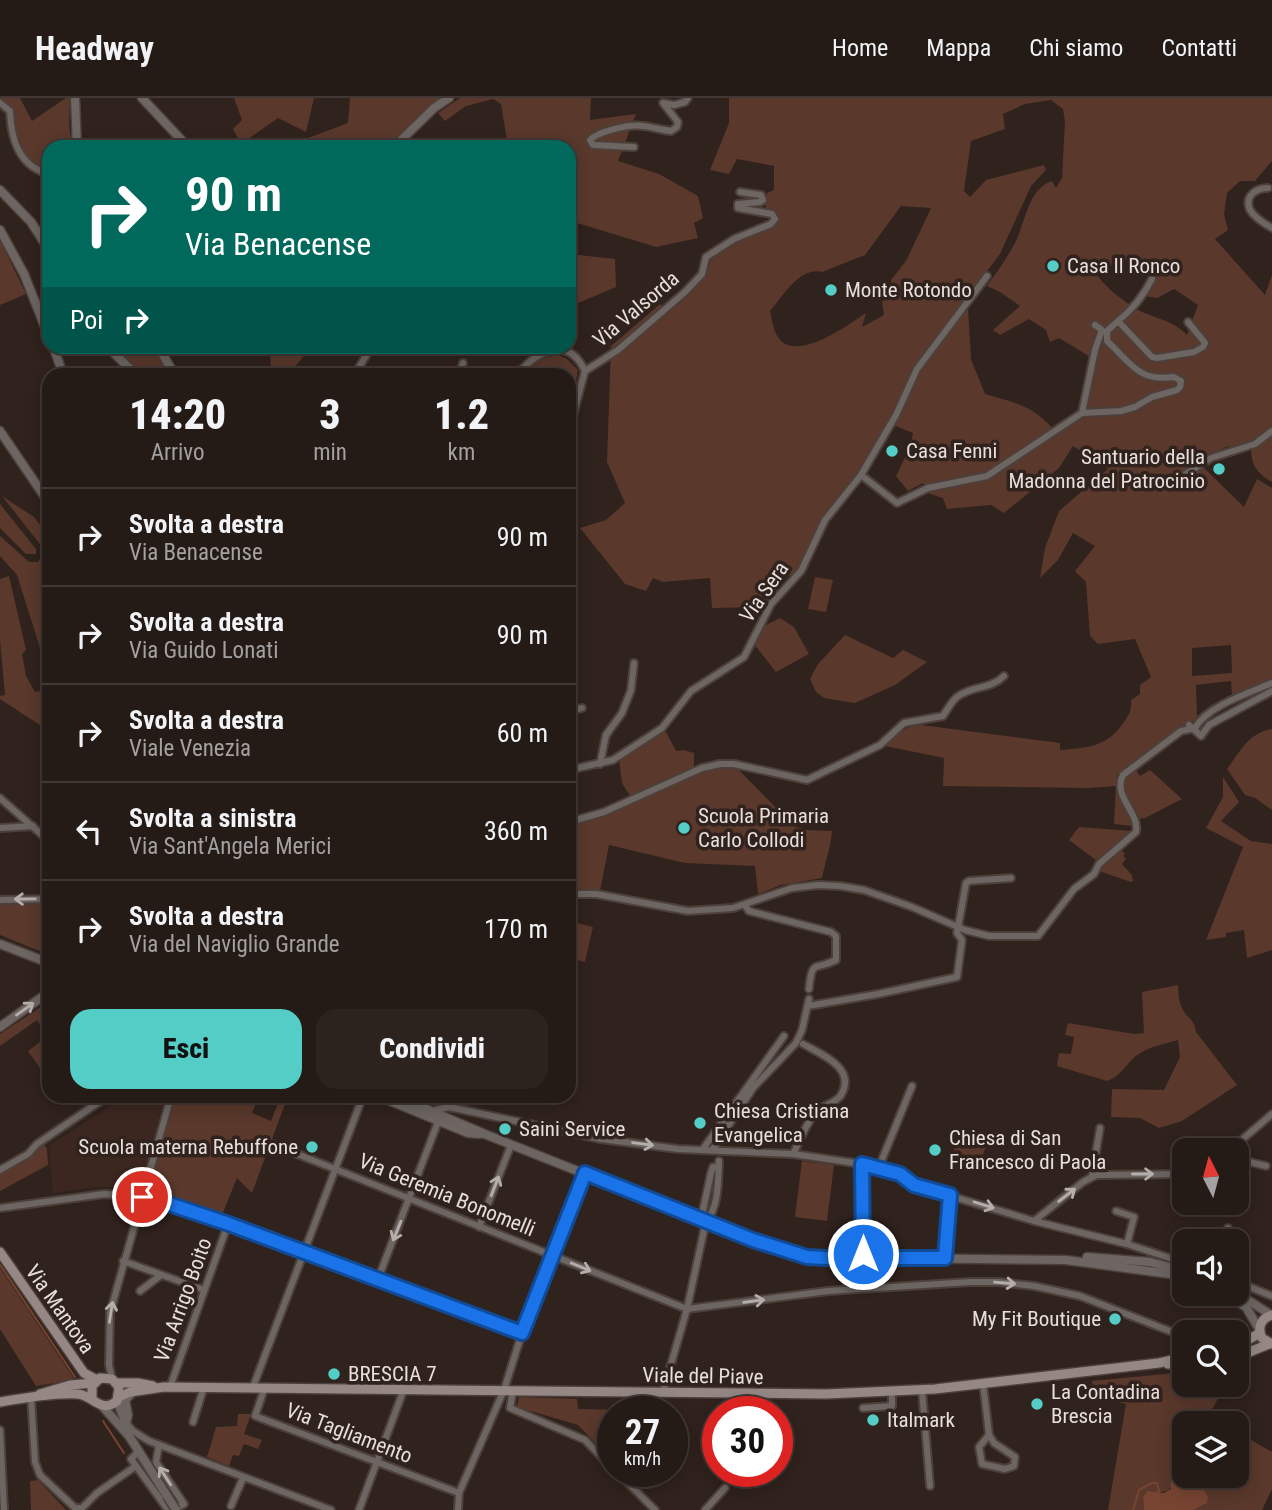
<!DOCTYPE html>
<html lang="it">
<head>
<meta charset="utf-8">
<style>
	:root { --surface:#241a16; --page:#2c231f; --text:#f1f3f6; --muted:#a3a1a1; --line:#413835; --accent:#54cdc7 }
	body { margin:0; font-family:"Roboto Condensed",sans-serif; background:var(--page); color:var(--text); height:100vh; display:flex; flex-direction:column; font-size:26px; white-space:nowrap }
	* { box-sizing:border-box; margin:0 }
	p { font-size:23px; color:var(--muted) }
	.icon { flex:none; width:38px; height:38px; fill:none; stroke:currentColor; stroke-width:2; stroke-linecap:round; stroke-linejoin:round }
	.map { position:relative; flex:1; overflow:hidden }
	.side { position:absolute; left:42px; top:270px; width:534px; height:735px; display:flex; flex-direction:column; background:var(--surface); border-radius:21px; box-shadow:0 4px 18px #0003,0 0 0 2px var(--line) }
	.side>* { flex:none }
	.guide { position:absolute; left:42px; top:42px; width:534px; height:214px; border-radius:21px; box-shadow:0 4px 18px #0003,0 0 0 2px var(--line); background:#00695c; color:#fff; overflow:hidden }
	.needle { width:46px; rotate:354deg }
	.tools { position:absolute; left:1172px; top:1040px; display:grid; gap:14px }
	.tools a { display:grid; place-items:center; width:77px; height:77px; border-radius:14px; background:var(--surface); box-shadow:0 4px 18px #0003,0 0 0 2px var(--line); font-size:35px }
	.speed { position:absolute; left:597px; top:1298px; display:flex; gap:14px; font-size:35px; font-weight:700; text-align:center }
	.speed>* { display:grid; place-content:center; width:91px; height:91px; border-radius:50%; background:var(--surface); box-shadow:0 4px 18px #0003,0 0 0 2px var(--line); line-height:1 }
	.speed small { font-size:18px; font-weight:400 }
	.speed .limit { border:10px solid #d22; background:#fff; color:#111 }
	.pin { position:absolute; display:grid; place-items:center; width:60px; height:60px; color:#fff; margin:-30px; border:4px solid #fff; border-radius:50%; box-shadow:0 2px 7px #0007 }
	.me { position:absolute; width:77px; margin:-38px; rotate:0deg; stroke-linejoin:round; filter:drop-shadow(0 0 5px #0008) }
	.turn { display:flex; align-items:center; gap:24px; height:147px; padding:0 28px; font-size:32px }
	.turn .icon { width:91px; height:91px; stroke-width:2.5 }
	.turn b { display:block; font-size:49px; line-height:60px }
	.then { display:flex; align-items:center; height:66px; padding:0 28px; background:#0003; gap:14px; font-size:26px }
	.eta { display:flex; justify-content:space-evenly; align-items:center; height:119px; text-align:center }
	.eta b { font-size:42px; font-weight:800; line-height:49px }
	.cta { display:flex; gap:14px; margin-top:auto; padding:14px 28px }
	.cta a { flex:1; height:80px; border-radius:21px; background:var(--accent); color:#111; font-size:28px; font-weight:800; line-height:80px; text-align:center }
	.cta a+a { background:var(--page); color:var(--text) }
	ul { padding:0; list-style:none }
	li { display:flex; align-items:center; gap:21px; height:98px; padding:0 28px; border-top:2px solid var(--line) }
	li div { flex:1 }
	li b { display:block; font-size:26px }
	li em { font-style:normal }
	header { display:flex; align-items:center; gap:42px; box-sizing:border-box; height:98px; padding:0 35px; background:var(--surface); border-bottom:2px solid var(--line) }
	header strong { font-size:33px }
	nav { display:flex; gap:38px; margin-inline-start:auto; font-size:24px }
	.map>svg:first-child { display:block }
	.built { fill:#3c2720 }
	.green { fill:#5a382c; fill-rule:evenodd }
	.water { fill:#784432 }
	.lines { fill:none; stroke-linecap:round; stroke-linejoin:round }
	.stream { stroke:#784432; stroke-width:2 }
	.minor-casing { stroke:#4d403b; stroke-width:10 }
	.tertiary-casing { stroke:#4d403b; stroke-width:11 }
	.secondary-casing { stroke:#4d403b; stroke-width:12 }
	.minor { stroke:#6c6562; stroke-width:6 }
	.tertiary { stroke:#6c6562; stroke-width:8 }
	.secondary { stroke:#958884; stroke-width:9 }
	.tertiary-bridge-casing { stroke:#4d403b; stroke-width:11; stroke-linecap:butt }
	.tertiary-bridge { stroke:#6c6562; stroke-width:8 }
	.oneway { stroke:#b6aeab }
	.route-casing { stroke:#114b97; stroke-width:18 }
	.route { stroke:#1a73e8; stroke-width:12 }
	.poi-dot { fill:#54cdc7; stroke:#30221d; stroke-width:2.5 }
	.labels { text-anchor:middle; stroke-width:7; stroke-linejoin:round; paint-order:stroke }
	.poi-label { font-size:21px; fill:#e8dedb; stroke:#30221d; text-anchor:start }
	.street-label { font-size:21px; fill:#e8dedb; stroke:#30221d }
</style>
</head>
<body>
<header>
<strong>Headway</strong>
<nav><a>Home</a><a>Mappa</a><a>Chi siamo</a><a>Contatti</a></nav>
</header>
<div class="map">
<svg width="1272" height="1412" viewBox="0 0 1272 1412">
	<rect width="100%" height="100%" fill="#30221d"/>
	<path class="built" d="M126,998H165L141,1089H90L53,1095L49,1048Z"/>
	<g class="green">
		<path d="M0,0H20L32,23L66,0H70L69,27L72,49H49V67L44,69L45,73C17,55 18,38 12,9Z"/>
		<path d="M234,0H314L306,34L278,20L241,46L233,31L242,22Z"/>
		<path d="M350,0H443L430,9L388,49H306L308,40L348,25Z"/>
		<path d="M460,0H591L590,22L636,16L618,63L659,76L698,98L703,120L694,125L698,140L656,149L574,124L570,156L615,161L616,189L569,209V49H508L501,6L493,1L466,8L445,23L438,15Z"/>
		<path d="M729,0H1272V63L1255,83H1240L1227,95L1224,116L1228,132L1215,141L1265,197L1272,177V384C1255,374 1251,366 1251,347L1226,349L1199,365L1244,409L1257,381L1272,390V582L1196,625L1192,623L1183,635L1117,677C1116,696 1125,711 1133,728L1114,726L1116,688L1089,690L943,688L944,660L885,648C895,635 905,629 921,627L1060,645V652C1085,650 1106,649 1121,628C1128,618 1132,614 1131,602L1140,596V587L1151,579L1135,541L1098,546L1090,538L1086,484L1075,473L1095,448L1073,435L1058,462L1040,480L1045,450L1059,413L1108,371L1073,348L1059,370L1004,415L991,407L947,411L943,400L930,396L923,385L908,393L896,378L910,349L913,335L893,327L919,272L968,210L971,261L985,296C1013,304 1034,308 1053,331L1083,318L1092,260L1059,240L1050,244L1046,232L1029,221L1000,237L993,232L1020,208L1000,194L987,188C997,174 1007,160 1015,145C1025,126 1028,90 1052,83L1056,90L1062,80L1065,24L1063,11L1051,2L1025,6L1003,16L1005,31L971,43L964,93L970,99L986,82L1044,67L1046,72L1031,88L1000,156L925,255L894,317L859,375L824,421L798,471L792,477L779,481V495L766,509L712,510L710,480L663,484L653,480L646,493L625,486L580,430L606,422L625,405L607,364L611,248L660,206L669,214L700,181L714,157L736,141L769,131L772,124C765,114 764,106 767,95L774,92V68L737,61L729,76L710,72L729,25ZM901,108L931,110L906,163L891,182V194L882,204L884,217L862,229L866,215C848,227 795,266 778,239C773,232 772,221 770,213C783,198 800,168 822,174L865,157ZM1131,160L1149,175L1145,198L1157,200L1174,191L1198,207L1187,237C1175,224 1159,221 1142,214C1127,206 1104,189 1095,174ZM1231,547L1232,575L1192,578V550ZM1231,583L1232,597L1211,607L1197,618L1196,587Z"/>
		<path d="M0,142L26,196L0,207Z"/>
		<path d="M270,248H311V249L289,276H271Z"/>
		<path d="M114,249H152L169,276H141Z"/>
		<path d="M558,257L567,261L578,272L572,304L569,303V276H526C535,264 542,259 558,257Z"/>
		<path d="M2,398L34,419L49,439V567L40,550L17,477L0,458V438L29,464H38L43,457V450Z"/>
		<path d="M0,406L36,451V456H26L0,430Z"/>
		<path d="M9,478L26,552L22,556L26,578L35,594L49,592V633L0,601V598L5,597L0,542V481Z"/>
		<path d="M815,479L833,482L826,514L808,511Z"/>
		<path d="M780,520L794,529L809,556L776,574L753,545L762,529Z"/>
		<path d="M845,537L893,560L903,552L927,564L895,587L855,605L824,600L816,594L810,581L818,566Z"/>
		<path d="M1272,631V712L1255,700L1245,697L1227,671C1240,654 1249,634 1272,631Z"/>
		<path d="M665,632L676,653L684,652L694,655V669L630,698L622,685L619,661Z"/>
		<path d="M722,667L735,668L794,728L806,732L832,733C831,749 825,764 822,780L781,787L758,796L755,768L685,765L609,747L600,793H569V726L707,671Z"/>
		<path d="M1135,671L1140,678L1150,672L1182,701L1145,720L1138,721C1127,702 1112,687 1135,671Z"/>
		<path d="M1223,679L1239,704L1221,723L1251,743L1272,746V852L1247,860L1244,832L1226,835V839L1206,842L1243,749L1206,730L1223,699Z"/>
		<path d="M1079,729L1132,733L1096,762L1069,742Z"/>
		<path d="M1121,752L1125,756L1123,758L1126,761L1122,766L1132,777L1133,783L1131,784L1099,773Z"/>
		<path d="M49,803V857L0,837V804Z"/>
		<path d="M577,825L593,829L585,864L569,860Z"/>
		<path d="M1178,887C1179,895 1178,902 1182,910C1187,921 1194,920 1196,934L1237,987L1182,1023L1159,1030L1140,1020L1111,1019L1112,991L1164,992L1180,959L1178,942C1164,946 1147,949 1136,958C1126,966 1120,979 1107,983L1057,968L1059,955L1071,956L1074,939L1065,937L1068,925L1134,936L1144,935L1142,894Z"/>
		<path d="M44,907L49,913V983L28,953L48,938L37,922L0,948V936Z"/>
		<path d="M176,998H186L206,1005L209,998H227V1000L237,1004L239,998H259L252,1015L271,1023L281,998H288L252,1095L237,1080L222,1117L155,1095L150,1088Z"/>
		<path d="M957,1040L986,1048L980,1066L952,1058Z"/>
		<path d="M43,1045L47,1051L48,1067L0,1093V1077L30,1059Z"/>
		<path d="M802,1063L834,1067L827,1123L795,1119Z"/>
		<path d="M0,1170L75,1282L36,1288L0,1231Z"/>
		<path d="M1185,1274V1286H1226L1210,1315L1213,1321L1220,1325H1185V1338L1176,1339L1171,1347L1172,1388C1166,1398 1155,1392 1143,1399L1144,1412H1108L1126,1306L1094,1299L1092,1283Z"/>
		<path d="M519,1299L577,1301L578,1311L627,1312L630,1314H612V1362L578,1327L517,1309Z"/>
		<path d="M238,1316H251L244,1336L262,1342L258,1351L244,1346L239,1358L233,1357L229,1368L207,1359L216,1329L237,1328Z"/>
		<path d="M1237,1334L1272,1354V1391L1262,1412H1194L1204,1407V1392L1214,1377H1237Z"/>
		<path d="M38,1382L66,1412H31L30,1383Z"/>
	</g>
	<path class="water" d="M1179,1338H1185V1377L1207,1380L1214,1377L1204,1392L1208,1399L1207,1405L1194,1412H1144L1143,1399L1148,1393L1164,1395L1171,1391V1347L1173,1341Z"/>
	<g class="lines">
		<g class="stream">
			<path d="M1152,177L1157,170"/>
			<path d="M0,1167L75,1279"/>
			<path d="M103,1323L124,1355"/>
			<path d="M1133,1412L1139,1392L1152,1385H1157L1159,1394"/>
		</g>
		<g class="minor-casing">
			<g id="minor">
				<path d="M0,5L10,13C11,40 18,68 49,76"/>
				<path d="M634,49L593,47L590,42C599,33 630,26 643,28C653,29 661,32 671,33L677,29L678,24L663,5L674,7L685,4L688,0"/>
				<path d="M1268,90C1256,90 1244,98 1250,112C1254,119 1265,126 1272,130"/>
				<path d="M1118,223C1133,211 1144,197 1152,181"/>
				<path d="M355,276L372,248"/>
				<path d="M459,276L463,265"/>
				<path d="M518,276C538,252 568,237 585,273"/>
				<path d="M1082,315L1095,252L1102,232L1095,227"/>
				<path d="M569,332L585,273L618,252L685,194L702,176L706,159L734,141L771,126L775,121L772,116L738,110V106L760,104L763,102L761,97L740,94"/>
				<path d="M1186,376L1211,360L1255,346L1272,333"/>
				<path d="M861,377L897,405L928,390L987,378L1082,315L1121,313L1135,309L1152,299L1177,292L1180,289L1181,283L1174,279C1138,284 1131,265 1107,243V233L1118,223L1152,259L1157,260L1194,254L1203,249L1205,245L1188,224"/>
				<path d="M569,613L582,610"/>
				<path d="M1189,627L1201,638L1209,627L1272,593"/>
				<path d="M600,666L606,637L622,615L631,592L634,565"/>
				<path d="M569,672L613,662L662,630L691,593L744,559L771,506L801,473L825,422L861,377L896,317L917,271L987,178"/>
				<path d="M0,700L49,743"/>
				<path d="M569,724L604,714L702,670L720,666H734L807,682L880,647L904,625L943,618C947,612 951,604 957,599C972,587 990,592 1004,578"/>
				<path d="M0,730L33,728"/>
				<path d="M569,796H596L688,813L733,810L792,790L818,787L840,788L864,792L912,809L965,832L989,838H1038L1074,791L1094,776L1099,766L1136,734C1140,715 1112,698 1123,677L1181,633L1195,630C1207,608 1249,595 1272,585"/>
				<path d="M0,802L49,801"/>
				<path d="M745,807L749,813L831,834L836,838V862C815,873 812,860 809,891"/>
				<path d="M808,908L878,896L957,879L962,842L957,835L966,785L969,783L1011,780"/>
				<path d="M432,1013L449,1009L601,1041L678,1051L793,1056L862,1066L900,1076L914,1087L1034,1123L1127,1146L1185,1165"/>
				<path d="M272,1046L687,1211L828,1193L970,1184H999L1034,1188L1080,1198L1185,1239"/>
				<path d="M703,1051L784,938"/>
				<path d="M713,1051L753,990L796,945L802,932L809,901"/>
				<path d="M1230,1052L1272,1016"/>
				<path d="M793,1056C800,1043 807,1022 818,1012C825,1007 837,1004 841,997C857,970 821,956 803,946"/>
				<path d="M1237,1061L1266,1068"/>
				<path d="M862,1066L863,1160"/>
				<path d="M879,1069L912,988"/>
				<path d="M719,1070L713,1069L711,1075L703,1112L706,1123C719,1110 718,1082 719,1063"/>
				<path d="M0,1072L28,1056L37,1046L108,998"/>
				<path d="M1092,1079L1100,1030"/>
				<path d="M0,1110L104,1096L142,1099L169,1106L228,1126L522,1235"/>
				<path d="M1116,1113L1134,1119L1127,1146"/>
				<path d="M1034,1123L1083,1084L1096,1077L1185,1076"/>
				<path d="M479,1129L511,1047"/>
				<path d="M1225,1143L1228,1130"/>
				<path d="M945,1160L950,1097"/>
				<path d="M123,1163L204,1192"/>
				<path d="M378,1181L438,1024"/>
				<path d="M1237,1184L1272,1198"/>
				<path d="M140,1193L161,1177"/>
				<path d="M112,1281L109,1267L110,1215L171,998"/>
				<path d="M983,1285L989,1337"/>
				<path d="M170,1289L228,1126"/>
				<path d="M253,1289L363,998"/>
				<path d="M265,1289L255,1318L459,1395"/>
				<path d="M922,1292L930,1388"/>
				<path d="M513,1293L510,1310L585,1342L612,1370"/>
				<path d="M663,1294L687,1211L706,1123"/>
				<path d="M31,1299L35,1364L40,1377L75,1410H82L97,1395L136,1368"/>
				<path d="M863,1310L892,1308V1293"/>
				<path d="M193,1324L204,1289"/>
				<path d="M126,1325L133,1333L149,1343L331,1412"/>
				<path d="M0,1332L4,1412"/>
				<path d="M989,1337L994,1345L1015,1359L1014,1368L1005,1371L982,1366L979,1349Z"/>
				<path d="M159,1347L156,1364L184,1406L174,1411"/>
				<path d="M138,1354L131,1361L168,1412"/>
				<path d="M617,1374L655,1412"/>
				<path d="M231,1408L243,1380"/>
				<path d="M359,1412L404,1291"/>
				<path d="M458,1412L459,1395L504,1292L522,1235L585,1075"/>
				<path d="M705,1412L725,1390"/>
			</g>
		</g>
		<g class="tertiary-casing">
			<g id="tertiary">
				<path d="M75,0L77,49"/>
				<path d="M142,0L188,49"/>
				<path d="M394,49L434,10L449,0"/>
				<path d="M0,92L31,124L49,152"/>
				<path d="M0,132L24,176L49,239"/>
				<path d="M53,248L63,276"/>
				<path d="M107,248L135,276"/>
				<path d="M158,248L174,276"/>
				<path d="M0,333L49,405"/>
				<path d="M0,846L49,865"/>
				<path d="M0,929L49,894"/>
				<path d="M378,998L468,1035L480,1036"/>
				<path d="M396,998L487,1037L696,1120L807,1159L1066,1162L1185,1178"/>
				<path d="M1087,1159L1150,1164L1185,1173"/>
				<path d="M1222,1195L1246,1209L1259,1231"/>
				<path d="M1237,1195L1271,1217"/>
				<path d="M117,1303L127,1328"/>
				<path d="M103,1309L129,1338L167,1398"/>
				<path d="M126,1325L128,1317L125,1302L133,1294"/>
			</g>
		</g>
		<g class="secondary-casing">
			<g id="secondary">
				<path d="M0,1154L84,1275L97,1282"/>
				<path d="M1272,1217C1261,1220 1257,1229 1262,1240L1272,1246"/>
				<path d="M1237,1248L1260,1235"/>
				<path d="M1237,1259L1269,1246"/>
				<path d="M1168,1266H1185"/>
				<path d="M117,1285H138L153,1288"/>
				<path d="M40,1296L70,1287L94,1285"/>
				<path d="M119,1299L130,1294L164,1289L826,1296L935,1291L1159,1265L1185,1259"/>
				<path d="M0,1304C22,1300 56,1294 78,1296C94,1298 101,1316 117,1303L119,1289L112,1281L100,1280L92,1288V1301"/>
			</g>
		</g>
		<use href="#minor" class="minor"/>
		<use href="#tertiary" class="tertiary"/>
		<use href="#secondary" class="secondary"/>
		<g class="tertiary-bridge-casing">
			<path id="tertiary-bridge" d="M167,1398L176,1412"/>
		</g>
		<use href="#tertiary-bridge" class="tertiary-bridge"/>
	</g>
	<defs><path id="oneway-shaft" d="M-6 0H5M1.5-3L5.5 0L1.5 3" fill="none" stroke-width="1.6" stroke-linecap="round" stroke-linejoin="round" transform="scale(1.75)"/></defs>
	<g class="oneway">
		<use href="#oneway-shaft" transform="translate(25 801) rotate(179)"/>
		<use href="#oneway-shaft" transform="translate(25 911) rotate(-35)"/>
		<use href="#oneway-shaft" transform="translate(643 1046) rotate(7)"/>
		<use href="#oneway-shaft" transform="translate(1143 1076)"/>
		<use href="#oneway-shaft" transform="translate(495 1088) rotate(-69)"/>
		<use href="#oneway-shaft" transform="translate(1067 1097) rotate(-38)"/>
		<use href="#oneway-shaft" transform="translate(984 1107) rotate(17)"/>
		<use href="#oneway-shaft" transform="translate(397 1133) rotate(112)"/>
		<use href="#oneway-shaft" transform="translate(581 1169) rotate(22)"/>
		<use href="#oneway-shaft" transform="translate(1005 1185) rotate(5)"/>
		<use href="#oneway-shaft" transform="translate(754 1203) rotate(-7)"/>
		<use href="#oneway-shaft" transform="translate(111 1214) rotate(-81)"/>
		<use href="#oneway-shaft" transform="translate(165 1378) rotate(-123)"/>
	</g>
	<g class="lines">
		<g class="route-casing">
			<path id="route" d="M142,1099L169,1106L229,1126L522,1235L585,1075L753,1142L807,1159L826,1160H945L950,1097L914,1087L900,1076L862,1066L863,1156"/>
		</g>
		<use href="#route" class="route"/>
	</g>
	<g class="poi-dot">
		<circle cx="1053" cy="168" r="7"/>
		<circle cx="831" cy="192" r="7"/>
		<circle cx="892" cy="353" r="7"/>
		<circle cx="1219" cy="371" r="7"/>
		<circle cx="684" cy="730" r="7"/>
		<circle cx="700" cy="1025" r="7"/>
		<circle cx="505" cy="1031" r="7"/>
		<circle cx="312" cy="1049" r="7"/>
		<circle cx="935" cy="1052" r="7"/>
		<circle cx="1115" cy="1221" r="7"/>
		<circle cx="334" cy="1276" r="7"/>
		<circle cx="1037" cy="1306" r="7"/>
		<circle cx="873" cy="1322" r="7"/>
	</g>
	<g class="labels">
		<g class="poi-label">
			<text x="1067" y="175">Casa Il Ronco</text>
			<text x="845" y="199">Monte Rotondo</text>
			<text x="906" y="360">Casa Fenni</text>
			<text x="1205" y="366" text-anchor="end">Santuario della<tspan x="1205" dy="24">Madonna del Patrocinio</tspan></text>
			<text x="698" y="725">Scuola Primaria<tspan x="698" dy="24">Carlo Collodi</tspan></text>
			<text x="714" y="1020">Chiesa Cristiana<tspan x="714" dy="24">Evangelica</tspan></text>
			<text x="519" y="1038">Saini Service</text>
			<text x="949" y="1047">Chiesa di San<tspan x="949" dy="24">Francesco di Paola</tspan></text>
			<text x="298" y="1056" text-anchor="end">Scuola materna Rebuffone</text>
			<text x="1101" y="1228" text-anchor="end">My Fit Boutique</text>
			<text x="348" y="1283">BRESCIA 7</text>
			<text x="1051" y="1301">La Contadina<tspan x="1051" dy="24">Brescia</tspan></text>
			<text x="887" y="1329">Italmark</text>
		</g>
		<g class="street-label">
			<text transform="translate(636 211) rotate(-40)" y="7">Via Valsorda</text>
			<text transform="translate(764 494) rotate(-55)" y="7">Via Sera</text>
			<text transform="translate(447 1097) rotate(22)" y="7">Via Geremia Bonomelli</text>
			<text transform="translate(183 1202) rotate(-70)" y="7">Via Arrigo Boito</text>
			<text transform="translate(60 1211) rotate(55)" y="7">Via Mantova</text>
			<text transform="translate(703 1278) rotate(1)" y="7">Viale del Piave</text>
			<text transform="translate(349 1335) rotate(21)" y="7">Via Tagliamento</text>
		</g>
	</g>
</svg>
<div class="tools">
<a><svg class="needle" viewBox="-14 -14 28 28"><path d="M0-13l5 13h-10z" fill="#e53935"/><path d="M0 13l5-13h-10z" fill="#a3a1a1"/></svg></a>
<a><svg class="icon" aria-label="sound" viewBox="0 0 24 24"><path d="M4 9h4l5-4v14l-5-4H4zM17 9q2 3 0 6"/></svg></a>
<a><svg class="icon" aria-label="search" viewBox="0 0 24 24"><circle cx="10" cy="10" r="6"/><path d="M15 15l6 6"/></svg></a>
<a><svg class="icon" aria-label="layers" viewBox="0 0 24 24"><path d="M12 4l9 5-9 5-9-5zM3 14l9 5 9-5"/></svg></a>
</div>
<div class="speed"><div>27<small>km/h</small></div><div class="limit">30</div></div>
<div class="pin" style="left:142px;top:1099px;background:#d93025"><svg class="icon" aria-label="arrive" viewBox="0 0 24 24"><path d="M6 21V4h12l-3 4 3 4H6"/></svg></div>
<svg class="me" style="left:863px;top:1156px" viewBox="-20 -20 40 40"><circle r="17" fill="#1a73e8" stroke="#fff" stroke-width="3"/><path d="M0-11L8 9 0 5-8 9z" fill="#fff"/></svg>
<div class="guide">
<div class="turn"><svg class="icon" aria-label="right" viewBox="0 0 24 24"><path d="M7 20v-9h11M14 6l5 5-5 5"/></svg><div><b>90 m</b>Via Benacense</div></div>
<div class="then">Poi<svg class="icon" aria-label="right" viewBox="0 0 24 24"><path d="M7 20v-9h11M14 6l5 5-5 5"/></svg></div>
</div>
<section class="side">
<div class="eta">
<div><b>14:20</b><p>Arrivo</p></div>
<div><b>3</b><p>min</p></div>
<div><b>1.2</b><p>km</p></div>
</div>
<ul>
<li><svg class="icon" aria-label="right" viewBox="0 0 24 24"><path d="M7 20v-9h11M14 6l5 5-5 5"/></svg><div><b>Svolta a destra</b><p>Via Benacense</p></div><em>90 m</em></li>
<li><svg class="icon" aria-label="right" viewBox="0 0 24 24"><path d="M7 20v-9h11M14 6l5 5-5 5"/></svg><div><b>Svolta a destra</b><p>Via Guido Lonati</p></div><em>90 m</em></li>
<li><svg class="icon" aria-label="right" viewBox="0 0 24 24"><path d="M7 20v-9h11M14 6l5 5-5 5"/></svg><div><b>Svolta a destra</b><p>Viale Venezia</p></div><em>60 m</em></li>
<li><svg class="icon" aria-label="left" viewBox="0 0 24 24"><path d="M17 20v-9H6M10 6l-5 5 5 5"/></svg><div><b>Svolta a sinistra</b><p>Via Sant'Angela Merici</p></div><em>360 m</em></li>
<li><svg class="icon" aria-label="right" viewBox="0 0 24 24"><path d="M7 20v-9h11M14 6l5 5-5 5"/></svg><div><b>Svolta a destra</b><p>Via del Naviglio Grande</p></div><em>170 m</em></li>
</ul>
<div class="cta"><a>Esci</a><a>Condividi</a></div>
</section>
</div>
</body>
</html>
